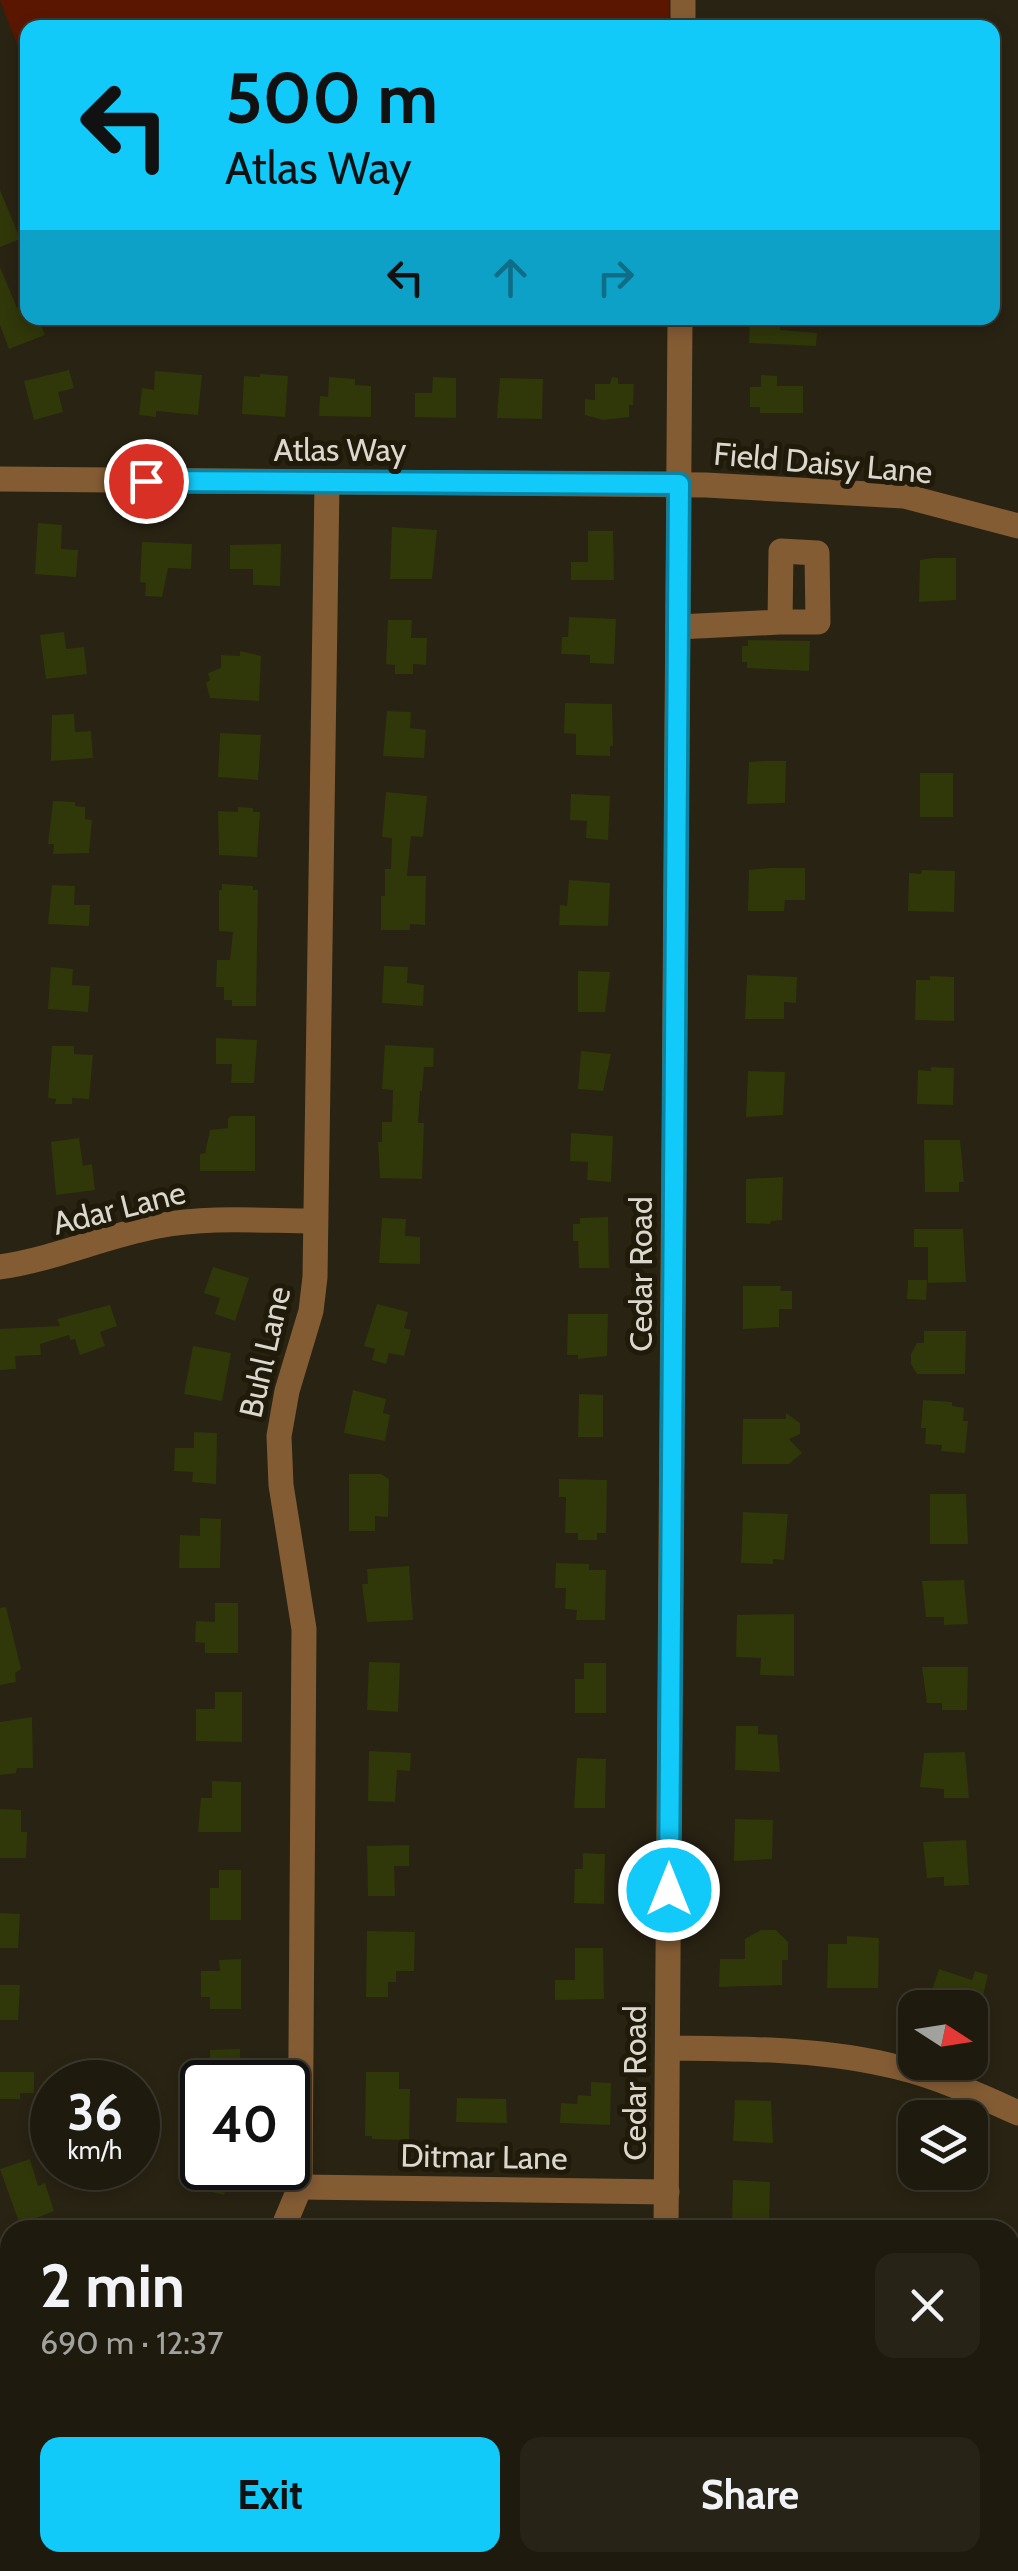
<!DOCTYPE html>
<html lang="en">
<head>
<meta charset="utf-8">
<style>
	:root { --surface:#1f1a0e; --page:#272317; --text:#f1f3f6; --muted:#a1a19e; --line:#3c382e; --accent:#11cafa }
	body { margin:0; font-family:Cabin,sans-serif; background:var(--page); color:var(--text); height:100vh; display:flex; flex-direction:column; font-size:38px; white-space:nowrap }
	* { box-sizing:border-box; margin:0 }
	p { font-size:32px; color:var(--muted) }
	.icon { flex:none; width:55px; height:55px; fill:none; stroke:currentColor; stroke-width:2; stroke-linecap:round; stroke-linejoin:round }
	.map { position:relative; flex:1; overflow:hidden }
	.panel { position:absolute; left:0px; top:2220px; width:1020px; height:352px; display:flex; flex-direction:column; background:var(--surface); border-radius:30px 30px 0 0; box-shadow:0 5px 15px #0003,0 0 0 2px var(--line) }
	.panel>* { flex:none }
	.top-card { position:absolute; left:20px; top:20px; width:980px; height:305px; border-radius:20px; box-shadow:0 5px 15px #0003,0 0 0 2px var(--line); background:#11cafa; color:#111; overflow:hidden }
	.needle { width:65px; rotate:102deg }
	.controls { position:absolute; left:898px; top:1990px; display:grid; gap:20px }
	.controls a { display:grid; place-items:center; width:90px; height:90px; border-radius:20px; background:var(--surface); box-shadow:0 5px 15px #0003,0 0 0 2px var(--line); font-size:50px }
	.speed { position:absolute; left:30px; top:2060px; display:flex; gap:20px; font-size:50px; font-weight:700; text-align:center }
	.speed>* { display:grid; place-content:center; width:130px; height:130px; border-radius:50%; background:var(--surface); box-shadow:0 5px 15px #0003,0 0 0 2px var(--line); line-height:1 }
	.speed small { font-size:25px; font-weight:400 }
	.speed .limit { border:5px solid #111; border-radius:15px; background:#fff; color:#111 }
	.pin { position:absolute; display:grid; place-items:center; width:85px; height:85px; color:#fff; margin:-42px; border:5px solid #fff; border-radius:50%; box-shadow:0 2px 10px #0007 }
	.me { position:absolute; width:110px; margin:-55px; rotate:0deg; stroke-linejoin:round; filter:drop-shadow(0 0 8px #0008) }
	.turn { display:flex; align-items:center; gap:35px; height:210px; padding:0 40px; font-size:45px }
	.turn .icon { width:130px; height:130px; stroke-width:2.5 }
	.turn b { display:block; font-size:70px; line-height:85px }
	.lanes { display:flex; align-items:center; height:95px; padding:0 40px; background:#0003; justify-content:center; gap:50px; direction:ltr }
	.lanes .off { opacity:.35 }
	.round { display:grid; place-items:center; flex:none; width:105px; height:105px; border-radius:20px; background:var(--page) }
	.headline { display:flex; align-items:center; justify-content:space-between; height:170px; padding:0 40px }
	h1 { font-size:60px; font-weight:700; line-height:75px }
	.cta { display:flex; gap:20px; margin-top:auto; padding:20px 40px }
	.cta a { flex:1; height:115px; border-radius:20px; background:var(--accent); color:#111; font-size:40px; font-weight:700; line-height:115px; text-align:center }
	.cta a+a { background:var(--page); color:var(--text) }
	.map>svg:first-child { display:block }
	.green { fill:#5b1600 }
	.building { fill:#303709 }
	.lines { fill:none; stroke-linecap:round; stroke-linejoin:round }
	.minor { stroke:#845c34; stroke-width:25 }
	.route-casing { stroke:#0b83a2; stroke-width:25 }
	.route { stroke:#11cafa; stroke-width:18 }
	.labels { text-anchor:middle; stroke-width:10; stroke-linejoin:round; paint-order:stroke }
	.street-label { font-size:32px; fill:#dbd7cd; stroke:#1f1a09 }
</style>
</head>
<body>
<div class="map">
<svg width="1018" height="2571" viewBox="0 0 1018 2571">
	<rect width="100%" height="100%" fill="#292313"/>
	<g class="green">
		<path d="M0,0H669V27L28,28L27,70Z"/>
		<path d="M133,318H664L137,326Z"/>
	</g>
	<g class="building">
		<path d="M0,190L20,239L0,247Z"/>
		<path d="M0,267L17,308L28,303V318H38L45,335L9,349L0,325Z"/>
		<path d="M750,318H781L780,330L817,333L816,346L749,343Z"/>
		<path d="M69,370L74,388L58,392L63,412L34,420L24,381Z"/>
		<path d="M155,371L202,375L198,415L156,411V417L139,415L142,388L154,390Z"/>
		<path d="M260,374L288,376L285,417L242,414L244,376L260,377Z"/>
		<path d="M761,375L777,376V386H803V413H760V407H750V387H761Z"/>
		<path d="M329,377L355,379V385L371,386V417L319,416L320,396L328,397Z"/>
		<path d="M433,377L456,378V418L415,417V393H432Z"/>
		<path d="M612,377L618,378V384H634L633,405H629V417L603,420L585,415V399L595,400V384H610Z"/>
		<path d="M500,378L543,379L542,419L497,418Z"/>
		<path d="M38,523L62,525L61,549L78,550L76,577L35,574Z"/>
		<path d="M392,527L437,530L432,579H390Z"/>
		<path d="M588,531H613L614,580H571V562H588Z"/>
		<path d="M142,542L192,544L191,569L168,568L162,597L145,596L146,583L140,582Z"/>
		<path d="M281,544L280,586L253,585V569H230V545Z"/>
		<path d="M933,558H956V600L919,602L920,560Z"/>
		<path d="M569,617L616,619L614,664L590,663V655L561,654L562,637H568Z"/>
		<path d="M388,620H412L411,638H427L426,665L413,664V674H395V665L386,664Z"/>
		<path d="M64,632L66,649L84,647L87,674L46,679L40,635Z"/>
		<path d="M748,640L810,641L809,671L747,668V662H742V646H748Z"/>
		<path d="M240,651L261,656L259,701L210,698L206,683L210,680L208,673L221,668V655L240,656Z"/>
		<path d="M565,703L612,704L613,746H610V756L576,755V734L564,733Z"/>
		<path d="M387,711L411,712L410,728L426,730L424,758L383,756Z"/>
		<path d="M74,714L75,732L91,731L93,758L51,761L52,715Z"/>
		<path d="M220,733L261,735L258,780L218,777Z"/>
		<path d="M765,761H786L785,803L747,804L749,762Z"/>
		<rect x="920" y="773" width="33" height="44"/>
		<path d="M386,792L427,796L423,837L411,836L407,876H426L425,925L410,924V930H381V896H385V869H391L392,838L382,837Z"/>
		<path d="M571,794L610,796L608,840L586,838L587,821L570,820Z"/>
		<path d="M53,801L75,802V806L85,807V819L92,820L89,853L53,854L54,844H48Z"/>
		<path d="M238,807L253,808V812H260L257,857L219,855L218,811L238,812Z"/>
		<path d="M770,868H805V900H785L784,911H748L749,870Z"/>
		<path d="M922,870L955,871L954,912L908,911L909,873L921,874Z"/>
		<path d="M569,880L610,883L608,926L559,925L560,905L567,906Z"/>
		<path d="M222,884L253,886V890H258L256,1006H232V1000H224V987H216L217,960H230L233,932L219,931V890H222Z"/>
		<path d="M52,885L75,886L74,905H90L89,926L48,924Z"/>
		<path d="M384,966L408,967L407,983L424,985L423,1006L382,1003Z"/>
		<path d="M51,967L73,969L72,985L90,986L88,1012L48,1009Z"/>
		<path d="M578,971L610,972L605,1012H578Z"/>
		<path d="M747,975L797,977L796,1003L784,1002V1019H745Z"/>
		<path d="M930,976L954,977V1021L915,1020L916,980H930Z"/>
		<path d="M216,1038L257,1040L254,1083H231L232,1064H216Z"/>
		<path d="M385,1045L434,1048L433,1067H424L422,1091H420L418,1123H424L422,1179L380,1178L378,1142H382V1122H392L393,1090L382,1089Z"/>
		<path d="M52,1046H74V1054L93,1055L89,1099L72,1098V1104H55L56,1099L48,1098Z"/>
		<path d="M581,1051L611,1054L603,1091L578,1089Z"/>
		<path d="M931,1067L954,1068L953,1105L917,1104L918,1070L931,1071Z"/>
		<path d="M748,1071L785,1072L783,1115L746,1117Z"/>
		<path d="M232,1116H255V1171H200V1154L205,1153L210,1130L228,1128V1118Z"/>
		<path d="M571,1133L613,1136L611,1182L587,1180L588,1162L570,1161Z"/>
		<path d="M79,1138L83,1166L92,1164L95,1190L56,1195L51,1142Z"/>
		<path d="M924,1140H960L964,1182H959V1192H925Z"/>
		<path d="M783,1177L782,1220L771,1221L770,1224L746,1223V1179Z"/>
		<path d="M608,1217L609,1268H579L578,1241H573V1224H580V1218Z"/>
		<path d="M382,1218L406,1219L405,1236L420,1237V1264L379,1263Z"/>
		<path d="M914,1229H963L966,1282L928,1283V1247H914Z"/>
		<path d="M213,1267L249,1278L235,1321L215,1314L220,1298L204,1293Z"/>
		<path d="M908,1280H927L926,1300L907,1299Z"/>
		<path d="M743,1286H781L780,1291H792V1309H779V1327L743,1329Z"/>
		<path d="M377,1304L408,1312L404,1328L411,1330L404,1356L389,1353L386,1364L372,1360L375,1349L364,1346Z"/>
		<path d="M110,1305L117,1326L100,1332L105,1346L80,1355L75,1339L70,1340L69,1335L40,1344L41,1355L15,1356L16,1369L0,1370V1329L60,1326L57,1319Z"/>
		<path d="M568,1314H608L607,1356L578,1359V1355H567Z"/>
		<path d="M924,1331H966L965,1374H917L911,1364V1354L917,1343H924Z"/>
		<path d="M193,1346L231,1353L222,1401L184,1394Z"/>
		<path d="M353,1390L386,1399L383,1413L390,1415L385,1441L344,1433Z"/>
		<path d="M579,1394L603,1395V1437H578Z"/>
		<path d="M923,1400L952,1402V1406L964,1408L963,1421H968L965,1453L941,1451L942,1445L925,1444L926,1428H921Z"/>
		<path d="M786,1413L800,1423V1434L789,1439L802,1453L789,1464H742L743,1419H786Z"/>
		<path d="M194,1432L217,1433L216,1484L192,1482L193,1472L174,1471L175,1448H194Z"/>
		<path d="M349,1474H381L389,1479L388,1517L375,1516V1531H349Z"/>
		<path d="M559,1479L607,1480L606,1533H597V1540H578V1533H565L566,1497H559Z"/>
		<path d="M930,1494H966L968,1544H930Z"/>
		<path d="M743,1512L788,1514L784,1560L773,1559V1564L741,1563Z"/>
		<path d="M200,1518L221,1519L220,1568H179L180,1535L200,1536Z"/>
		<path d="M556,1563L589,1564V1570H606L605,1620H576L577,1610L565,1609L566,1588H555Z"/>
		<path d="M409,1566L413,1620L367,1622L362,1584H368L367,1569Z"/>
		<path d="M964,1580L968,1624L944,1625V1617H926L922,1581Z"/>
		<path d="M215,1603H238V1653H205V1643L195,1642L196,1621L215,1622Z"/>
		<path d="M6,1607L21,1669L15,1673L16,1682L0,1685V1608Z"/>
		<path d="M794,1614V1676L760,1675L761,1658L736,1657L737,1615Z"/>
		<path d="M369,1662L400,1663L398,1712L367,1710Z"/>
		<path d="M584,1663H606V1713H575V1679H584Z"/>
		<path d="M922,1667H968L967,1710H942V1703H927Z"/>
		<path d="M215,1692H242V1742L196,1741V1709H215Z"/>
		<path d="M32,1717L33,1768H17L16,1773L0,1775V1722Z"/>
		<path d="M736,1726H758V1734L777,1735L780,1772L735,1770Z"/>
		<path d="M369,1751L411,1753L410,1771L397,1770L395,1802L368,1801Z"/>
		<path d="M965,1752L969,1798H944V1789L920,1787L924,1753Z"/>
		<path d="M577,1758L606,1759L605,1808H574Z"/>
		<path d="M212,1781L241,1782V1832H198L201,1798H212Z"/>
		<path d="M0,1809L21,1810V1832H27L26,1858H0Z"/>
		<path d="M735,1819L773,1820L772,1859L734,1861Z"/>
		<path d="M966,1840L969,1885L944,1886V1877L927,1878L923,1842Z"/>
		<path d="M409,1845V1866H394L395,1896H368L367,1846Z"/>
		<path d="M583,1853L605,1854L604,1904L574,1903L575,1869H583Z"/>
		<path d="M219,1870H241V1920H210V1888H219Z"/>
		<path d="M0,1913L20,1914L18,1948H0Z"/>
		<path d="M761,1930H776L788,1942V1960H782V1985L719,1987L720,1959H745V1939Z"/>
		<path d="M367,1931L415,1932L414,1971H396V1982H388V1997H366Z"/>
		<path d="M847,1936L879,1938L878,1988H827L828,1944H847Z"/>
		<path d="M575,1948H603L604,1999L555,2000V1980H575Z"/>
		<path d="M241,1959V2009H210V1997H201V1971H220L219,1960Z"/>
		<path d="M939,1969L972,1980L975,1971L988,1975L980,2008H943L928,2002Z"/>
		<path d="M0,1985H20L18,2020H0Z"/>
		<path d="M240,2049L241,2082H198V2067L210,2066V2050Z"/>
		<path d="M0,2072H34V2093H20V2099H0Z"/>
		<path d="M366,2072H399V2089H410L409,2140L372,2139V2136H365Z"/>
		<path d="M591,2082L611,2083L610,2125L560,2123L561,2103L577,2104L578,2095L591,2096Z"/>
		<path d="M457,2098L506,2099L507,2123L456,2122Z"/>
		<path d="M735,2100L771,2101L773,2143L733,2141Z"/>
		<path d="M30,2159L38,2186L45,2183L54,2211L20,2225L0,2169Z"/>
		<path d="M194,2168H231L224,2195L194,2188L190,2184Z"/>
		<rect x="924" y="2172" width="42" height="16"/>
		<path d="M733,2180L770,2182L769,2221L732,2223Z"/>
	</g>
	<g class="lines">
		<g class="minor">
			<path d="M683,28V0"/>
			<path d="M0,479L706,485L904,496L1018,526"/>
			<path d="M678,627L780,622L781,551L817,553L818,622H780"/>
			<path d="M0,1267C55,1259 104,1236 158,1226C209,1216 263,1221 315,1221"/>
			<path d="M668,2048C744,2049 822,2048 897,2067C938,2077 979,2095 1018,2113"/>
			<path d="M300,2187L667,2192"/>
			<path d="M282,2230L300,2187L304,1629L281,1485L279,1436L287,1391L311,1311L315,1277L327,483"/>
			<path d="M666,2230L680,318"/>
			<path d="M0,2402L10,2434"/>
			<path d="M32,2571V2562"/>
			<path d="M660,2571V2562"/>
		</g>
	</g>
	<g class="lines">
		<g class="route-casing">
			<path id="route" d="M146,481L679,484L669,1890"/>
		</g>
		<use href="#route" class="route"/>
	</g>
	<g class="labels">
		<g class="street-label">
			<text x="340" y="461">Atlas Way</text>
			<text transform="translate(823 463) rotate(5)" y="11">Field Daisy Lane</text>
			<text transform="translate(119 1208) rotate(-14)" y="11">Adar Lane</text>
			<text transform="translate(641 1274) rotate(-90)" y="11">Cedar Road</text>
			<text transform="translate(265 1352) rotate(-77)" y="11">Buhl Lane</text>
			<text transform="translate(635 2083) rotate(-90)" y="11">Cedar Road</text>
			<text transform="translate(484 2157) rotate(1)" y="11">Ditmar Lane</text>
		</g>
	</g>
</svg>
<div class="controls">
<a><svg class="needle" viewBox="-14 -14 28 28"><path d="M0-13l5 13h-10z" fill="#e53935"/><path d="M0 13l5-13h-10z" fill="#a1a19e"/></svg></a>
<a><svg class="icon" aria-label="layers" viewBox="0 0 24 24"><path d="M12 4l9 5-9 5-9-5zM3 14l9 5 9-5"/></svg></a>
</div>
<div class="speed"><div>36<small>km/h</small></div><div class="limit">40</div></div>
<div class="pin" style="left:146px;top:481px;background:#d93025"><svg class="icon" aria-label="arrive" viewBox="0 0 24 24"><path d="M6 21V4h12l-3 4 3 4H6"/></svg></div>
<svg class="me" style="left:669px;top:1890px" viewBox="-20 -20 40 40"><circle r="17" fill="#11cafa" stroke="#fff" stroke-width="3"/><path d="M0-11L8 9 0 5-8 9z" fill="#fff"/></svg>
<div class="top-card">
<div class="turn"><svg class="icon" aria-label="left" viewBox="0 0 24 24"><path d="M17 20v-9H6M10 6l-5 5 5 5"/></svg><div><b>500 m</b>Atlas Way</div></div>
<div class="lanes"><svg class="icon" aria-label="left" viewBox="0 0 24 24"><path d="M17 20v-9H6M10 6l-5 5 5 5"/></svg><svg class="icon off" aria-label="ahead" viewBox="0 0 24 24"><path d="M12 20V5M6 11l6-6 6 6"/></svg><svg class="icon off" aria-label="right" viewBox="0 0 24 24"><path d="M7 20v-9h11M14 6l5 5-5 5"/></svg></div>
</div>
<section class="panel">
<div class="headline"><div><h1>2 min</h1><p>690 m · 12:37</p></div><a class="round"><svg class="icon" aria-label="close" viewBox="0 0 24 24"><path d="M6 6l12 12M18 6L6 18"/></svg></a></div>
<div class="cta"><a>Exit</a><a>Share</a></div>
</section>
</div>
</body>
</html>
